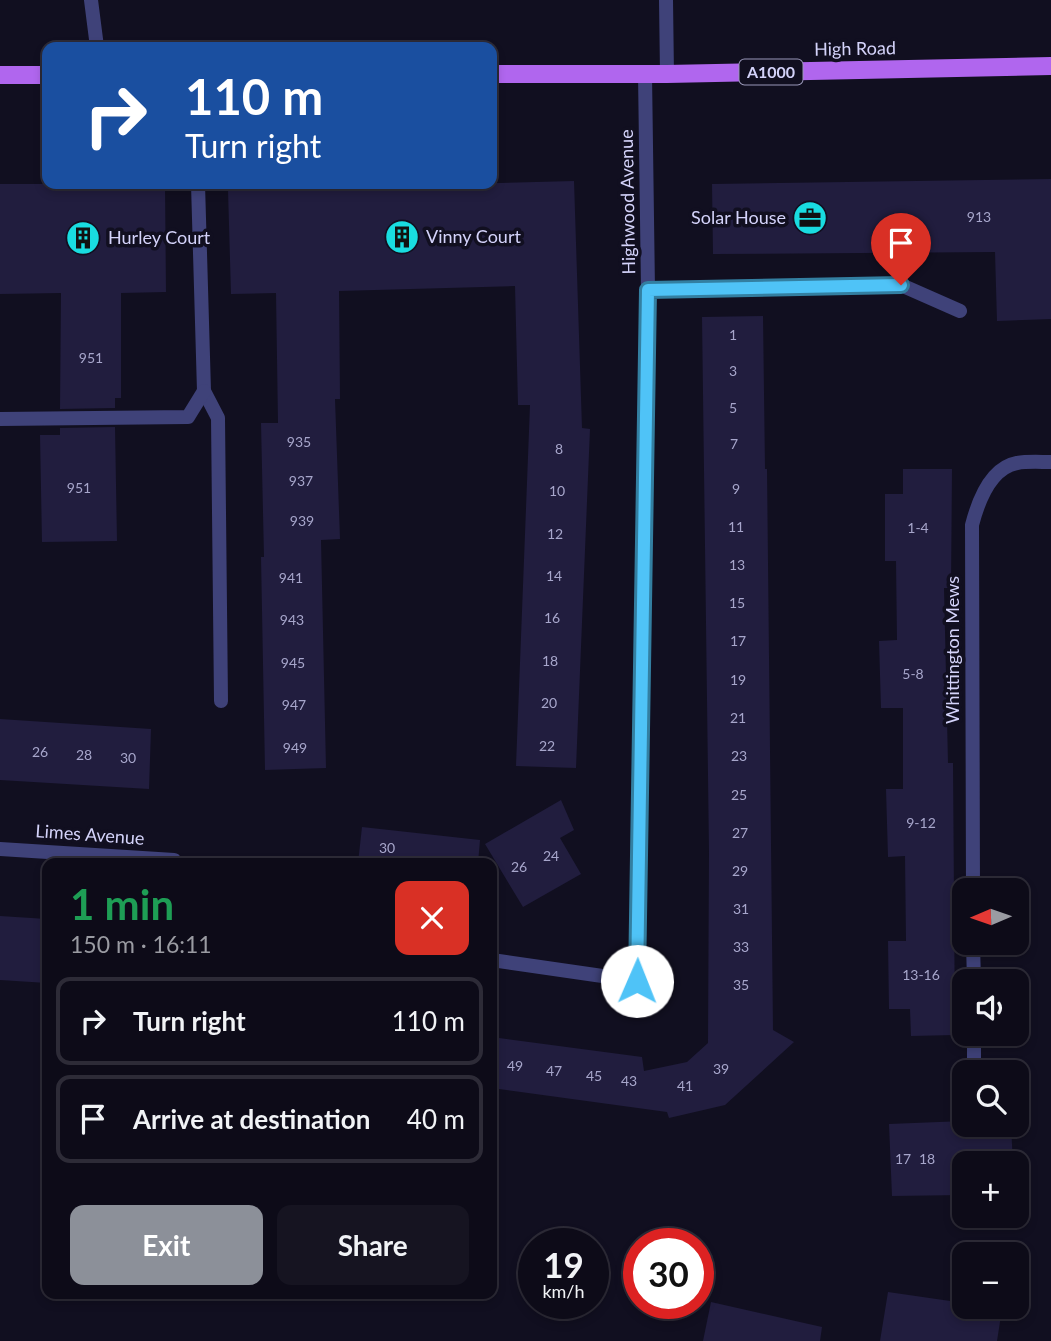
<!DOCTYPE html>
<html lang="en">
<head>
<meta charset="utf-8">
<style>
	:root { --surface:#0d0b18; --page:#161421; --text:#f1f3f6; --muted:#9a9ba2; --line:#2d2b37; --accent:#8c9099 }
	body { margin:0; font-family:Lato,sans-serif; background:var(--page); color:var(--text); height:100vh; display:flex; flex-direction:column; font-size:26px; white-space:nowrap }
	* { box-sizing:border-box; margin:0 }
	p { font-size:23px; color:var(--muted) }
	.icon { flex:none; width:38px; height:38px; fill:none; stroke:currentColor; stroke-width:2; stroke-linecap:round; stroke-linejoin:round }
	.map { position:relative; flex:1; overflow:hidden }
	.details { position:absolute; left:42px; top:858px; width:455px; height:441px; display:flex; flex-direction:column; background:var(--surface); border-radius:14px; box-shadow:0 4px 10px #0003,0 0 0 2px var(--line) }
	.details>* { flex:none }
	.top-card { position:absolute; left:42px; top:42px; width:455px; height:147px; border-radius:14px; box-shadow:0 4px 10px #0003,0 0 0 2px var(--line); background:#1a4fa0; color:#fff; overflow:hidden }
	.needle { width:46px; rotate:268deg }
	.controls { position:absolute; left:952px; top:878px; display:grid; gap:14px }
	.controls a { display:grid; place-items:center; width:77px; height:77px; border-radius:14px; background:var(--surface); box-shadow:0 4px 10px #0003,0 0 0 2px var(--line); font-size:35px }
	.speed { position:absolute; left:518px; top:1228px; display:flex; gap:14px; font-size:35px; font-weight:700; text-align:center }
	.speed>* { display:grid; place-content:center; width:91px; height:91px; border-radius:50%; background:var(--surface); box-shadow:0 4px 10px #0003,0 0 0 2px var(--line); line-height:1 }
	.speed small { font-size:18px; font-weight:400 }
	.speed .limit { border:10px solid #d22; background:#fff; color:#111 }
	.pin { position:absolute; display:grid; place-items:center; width:60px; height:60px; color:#fff; margin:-72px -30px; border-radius:50% 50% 50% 0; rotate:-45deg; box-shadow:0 0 7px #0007 }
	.pin .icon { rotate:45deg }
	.me { position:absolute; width:77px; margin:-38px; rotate:1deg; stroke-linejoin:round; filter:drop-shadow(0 0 5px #0008) }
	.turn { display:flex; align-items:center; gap:24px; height:147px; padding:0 28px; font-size:32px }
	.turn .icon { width:91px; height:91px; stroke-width:2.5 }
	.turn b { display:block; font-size:49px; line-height:60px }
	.round { display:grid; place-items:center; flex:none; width:74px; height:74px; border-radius:14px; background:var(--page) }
	.summary { display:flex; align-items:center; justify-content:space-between; height:119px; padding:0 28px }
	h1 { font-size:42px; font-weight:700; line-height:52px; color:#1e9e55 }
	.cta { display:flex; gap:14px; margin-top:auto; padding:14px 28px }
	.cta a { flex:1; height:80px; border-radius:14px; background:var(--accent); color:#fff; font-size:28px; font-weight:700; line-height:80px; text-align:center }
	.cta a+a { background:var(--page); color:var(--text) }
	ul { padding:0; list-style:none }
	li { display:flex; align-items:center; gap:21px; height:88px; margin:0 14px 10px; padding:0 14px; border:4px solid var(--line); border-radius:14px }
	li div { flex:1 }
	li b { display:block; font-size:26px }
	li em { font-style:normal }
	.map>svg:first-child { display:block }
	.building { fill:#211d3e }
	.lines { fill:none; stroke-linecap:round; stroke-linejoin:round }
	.service { stroke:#3f4279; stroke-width:14 }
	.minor { stroke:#3f4279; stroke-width:14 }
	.primary { stroke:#b066ee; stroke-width:18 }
	.route-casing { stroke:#337fa1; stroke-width:18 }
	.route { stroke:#4fc3f7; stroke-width:12 }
	.labels { text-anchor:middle; stroke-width:7; stroke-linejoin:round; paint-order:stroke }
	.number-label { font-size:14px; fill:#a7a6cb }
	.shield { fill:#110f20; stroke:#9a98b9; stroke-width:2 }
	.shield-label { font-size:16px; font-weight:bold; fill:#d4d3fa }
	.street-label { font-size:18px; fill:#d4d3fa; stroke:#110f20 }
	.poi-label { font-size:18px; fill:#d4d3fa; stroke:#110f20; text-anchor:start }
</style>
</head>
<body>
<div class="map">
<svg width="1051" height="1341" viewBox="0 0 1051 1341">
	<rect width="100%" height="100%" fill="#110f20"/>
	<g class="building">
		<path d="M1051,179V319L997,321L995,252L713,254L712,184Z"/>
		<path d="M574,181L582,428L590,429L576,768L516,766L530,405H518L515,286L339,291L340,399H335L340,539L321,540L326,768L265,770L261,557H264L261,423H278L276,293L231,294L228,190Z"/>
		<path d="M0,184H165L166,292L121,293V398H115V408L60,409L61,293L0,294Z"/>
		<path d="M763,316L765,469H767L773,1030L794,1042L725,1105L669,1118L667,1112L492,1088V1037L642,1057L644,1071L687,1062L708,1043L709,852L702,317Z"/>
		<path d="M115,427L117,541L42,542L40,435H60V428Z"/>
		<path d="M903,469H952L951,588H944L948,763H953L955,1035L911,1036L910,1009H889L888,941H906L905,856L888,857L886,789H903V708H881L879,641L897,640L896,561H885V494H903Z"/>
		<path d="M0,719L151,729L149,789L0,780Z"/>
		<path d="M561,800L574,830L560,838L581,874L523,907L485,844Z"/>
		<path d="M362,827L480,840L478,863H358Z"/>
		<path d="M0,916L47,919V983L0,980Z"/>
		<path d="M964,1121V1125H1011L1013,1164H964V1195L892,1196L889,1124Z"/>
		<path d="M888,1292L964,1303V1307L1002,1309L997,1341H880Z"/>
		<path d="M711,1302L822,1327L820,1341H703Z"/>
	</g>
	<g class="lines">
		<g class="service">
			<path d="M198,184L204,391L218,418L221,701"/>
			<path d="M648,290L901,285L960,311"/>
			<path d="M0,419L188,417L204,391"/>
		</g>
		<g class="minor">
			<path d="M91,0L97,47"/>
			<path d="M666,0L667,74"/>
			<path d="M0,849L174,860L175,863"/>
			<path d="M973,891L972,525C978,502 990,468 1017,463C1027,461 1040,462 1051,462"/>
			<path d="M973,943L974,982"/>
			<path d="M492,960L637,981L648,290L645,74"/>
			<path d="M974,1034V1073"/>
		</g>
		<g class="primary">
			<path d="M492,74H667L1051,66"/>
			<path d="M0,75H47"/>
		</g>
	</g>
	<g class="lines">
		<g class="route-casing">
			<path id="route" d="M637,981L648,290L901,285"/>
		</g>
		<use href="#route" class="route"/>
	</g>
	<defs>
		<g id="office-disc" transform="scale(1.75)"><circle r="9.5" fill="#19dce0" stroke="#110f20"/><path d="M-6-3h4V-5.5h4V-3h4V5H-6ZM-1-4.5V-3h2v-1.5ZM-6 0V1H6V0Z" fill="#111"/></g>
		<g id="building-disc" transform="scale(1.75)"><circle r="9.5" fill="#19dce0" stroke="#110f20"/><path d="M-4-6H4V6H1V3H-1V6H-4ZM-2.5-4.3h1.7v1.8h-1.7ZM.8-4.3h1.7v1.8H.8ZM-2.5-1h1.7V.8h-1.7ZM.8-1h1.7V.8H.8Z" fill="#111"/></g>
	</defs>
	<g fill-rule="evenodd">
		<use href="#office-disc" x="810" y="218"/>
		<use href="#building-disc" x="402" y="237"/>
		<use href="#building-disc" x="83" y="238"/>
	</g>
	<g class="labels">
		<g class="number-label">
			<text x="979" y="222">913</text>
			<text x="733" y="340">1</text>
			<text x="91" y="363">951</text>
			<text x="733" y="376">3</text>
			<text x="733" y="413">5</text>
			<text x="299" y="447">935</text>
			<text x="734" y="449">7</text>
			<text x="559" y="454">8</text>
			<text x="301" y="486">937</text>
			<text x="79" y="493">951</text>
			<text x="736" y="494">9</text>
			<text x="557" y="496">10</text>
			<text x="302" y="526">939</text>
			<text x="736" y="532">11</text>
			<text x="918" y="533">1-4</text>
			<text x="555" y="539">12</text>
			<text x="737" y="570">13</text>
			<text x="554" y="581">14</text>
			<text x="291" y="583">941</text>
			<text x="737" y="608">15</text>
			<text x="552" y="623">16</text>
			<text x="292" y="625">943</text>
			<text x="738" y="646">17</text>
			<text x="550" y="666">18</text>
			<text x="293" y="668">945</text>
			<text x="913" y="679">5-8</text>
			<text x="738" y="685">19</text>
			<text x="549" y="708">20</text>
			<text x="294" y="710">947</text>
			<text x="738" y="723">21</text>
			<text x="547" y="751">22</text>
			<text x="295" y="753">949</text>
			<text x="40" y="757">26</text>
			<text x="84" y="760">28</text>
			<text x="739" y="761">23</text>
			<text x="128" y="763">30</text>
			<text x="739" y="800">25</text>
			<text x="921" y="828">9-12</text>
			<text x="740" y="838">27</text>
			<text x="387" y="853">30</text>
			<text x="551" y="861">24</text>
			<text x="519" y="872">26</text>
			<text x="740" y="876">29</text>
			<text x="741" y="914">31</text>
			<text x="741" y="952">33</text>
			<text x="921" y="980">13-16</text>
			<text x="741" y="990">35</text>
			<text x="515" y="1071">49</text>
			<text x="721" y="1074">39</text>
			<text x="554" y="1076">47</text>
			<text x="594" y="1081">45</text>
			<text x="629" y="1086">43</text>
			<text x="685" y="1091">41</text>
			<text x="903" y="1164">17</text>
			<text x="927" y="1164">18</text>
		</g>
		<rect class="shield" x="739.5" y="59.5" width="63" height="25" rx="5"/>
		<g class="shield-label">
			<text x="771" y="78">A1000</text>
		</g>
		<g class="street-label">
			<text transform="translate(855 49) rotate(-1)" y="6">High Road</text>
			<text transform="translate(628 202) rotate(-91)" y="6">Highwood Avenue</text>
			<text transform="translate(953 650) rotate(-90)" y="6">Whittington Mews</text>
			<text transform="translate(90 835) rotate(4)" y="6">Limes Avenue</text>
		</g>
		<g class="poi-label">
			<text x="786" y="224" text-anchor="end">Solar House</text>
			<text x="426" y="243">Vinny Court</text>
			<text x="108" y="244">Hurley Court</text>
		</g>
	</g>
</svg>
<div class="controls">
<a><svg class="needle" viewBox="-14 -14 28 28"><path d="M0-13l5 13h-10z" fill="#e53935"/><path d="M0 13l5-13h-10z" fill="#9a9ba2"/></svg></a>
<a><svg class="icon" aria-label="sound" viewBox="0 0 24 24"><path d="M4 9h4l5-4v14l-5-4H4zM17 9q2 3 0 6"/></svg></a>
<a><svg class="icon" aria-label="search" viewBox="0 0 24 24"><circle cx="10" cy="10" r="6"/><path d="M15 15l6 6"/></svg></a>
<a>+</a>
<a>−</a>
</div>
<div class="speed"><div>19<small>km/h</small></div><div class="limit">30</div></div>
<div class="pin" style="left:901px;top:285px;background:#d93025"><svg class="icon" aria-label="arrive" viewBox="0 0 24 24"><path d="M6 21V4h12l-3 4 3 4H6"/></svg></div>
<svg class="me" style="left:637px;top:981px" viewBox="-20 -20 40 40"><circle r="19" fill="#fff"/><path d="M0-13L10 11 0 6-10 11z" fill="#4fc3f7"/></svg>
<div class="top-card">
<div class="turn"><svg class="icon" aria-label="right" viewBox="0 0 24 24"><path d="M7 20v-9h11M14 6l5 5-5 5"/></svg><div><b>110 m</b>Turn right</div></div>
</div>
<section class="details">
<div class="summary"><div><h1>1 min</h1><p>150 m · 16:11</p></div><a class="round" style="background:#d93025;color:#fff"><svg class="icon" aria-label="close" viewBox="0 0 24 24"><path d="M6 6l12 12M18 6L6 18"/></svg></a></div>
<ul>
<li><svg class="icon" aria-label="right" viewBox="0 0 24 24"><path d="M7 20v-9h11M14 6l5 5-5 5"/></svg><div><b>Turn right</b></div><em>110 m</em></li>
<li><svg class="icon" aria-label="arrive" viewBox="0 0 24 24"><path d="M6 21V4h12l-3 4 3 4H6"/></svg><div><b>Arrive at destination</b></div><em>40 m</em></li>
</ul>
<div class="cta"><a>Exit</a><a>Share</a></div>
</section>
</div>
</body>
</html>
